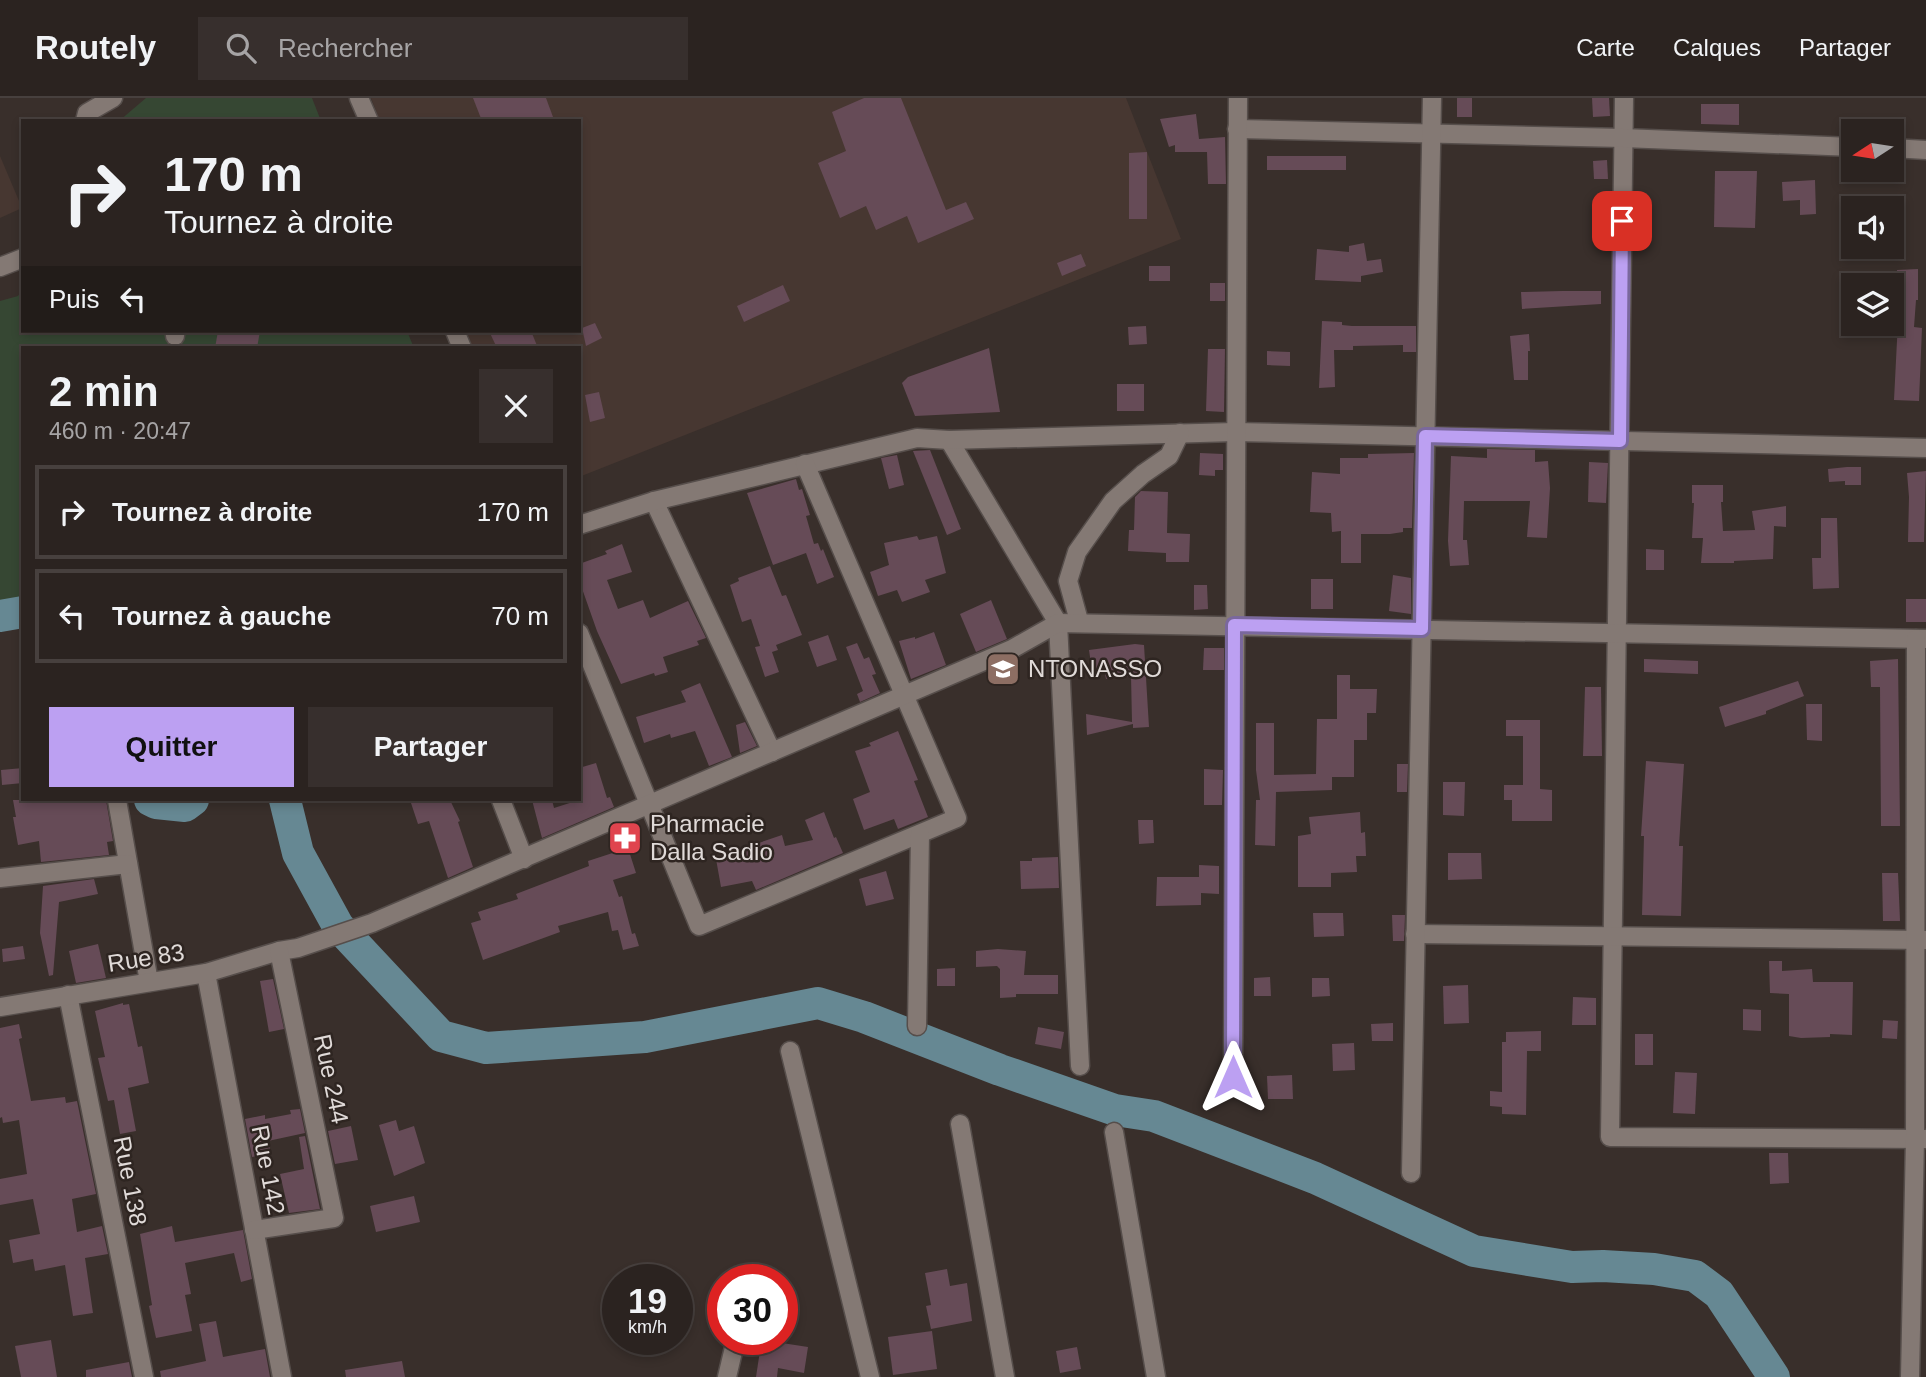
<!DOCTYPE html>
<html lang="fr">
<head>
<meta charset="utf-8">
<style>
	:root { --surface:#2b2320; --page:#372f2d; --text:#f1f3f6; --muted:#a6a4a5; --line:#47403e; --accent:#bca0f2 }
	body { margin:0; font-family:Helvetica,sans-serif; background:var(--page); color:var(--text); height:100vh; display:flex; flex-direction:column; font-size:26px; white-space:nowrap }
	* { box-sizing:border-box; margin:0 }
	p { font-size:23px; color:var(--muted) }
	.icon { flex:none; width:38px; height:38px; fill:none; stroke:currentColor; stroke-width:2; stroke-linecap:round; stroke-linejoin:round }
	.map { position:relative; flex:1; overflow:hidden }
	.panel { position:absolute; left:21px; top:248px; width:560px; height:455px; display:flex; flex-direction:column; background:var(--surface); border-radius:0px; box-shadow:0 4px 10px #0003,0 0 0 2px var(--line) }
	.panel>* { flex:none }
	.banner { position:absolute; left:21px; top:21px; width:560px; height:214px; border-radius:0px; box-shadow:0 4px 10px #0003,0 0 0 2px var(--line); background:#2b2320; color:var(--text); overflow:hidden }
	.needle { width:46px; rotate:258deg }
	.buttons { position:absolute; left:1841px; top:21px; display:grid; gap:14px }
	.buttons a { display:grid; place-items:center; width:63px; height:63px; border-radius:0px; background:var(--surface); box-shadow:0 4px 10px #0003,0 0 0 2px var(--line); font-size:35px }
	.speed { position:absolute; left:602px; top:1166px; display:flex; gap:14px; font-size:35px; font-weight:700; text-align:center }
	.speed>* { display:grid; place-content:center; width:91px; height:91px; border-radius:50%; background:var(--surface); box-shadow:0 4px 10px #0003,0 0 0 2px var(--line); line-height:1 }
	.speed small { font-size:18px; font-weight:400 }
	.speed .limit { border:10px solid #d22; background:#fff; color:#111 }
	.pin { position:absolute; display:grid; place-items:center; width:60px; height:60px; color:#fff; margin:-30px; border-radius:14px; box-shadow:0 4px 10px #0006 }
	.me { position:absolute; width:77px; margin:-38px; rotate:0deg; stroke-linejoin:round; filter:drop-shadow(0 0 5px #0008) }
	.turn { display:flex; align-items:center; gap:24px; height:147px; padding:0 28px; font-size:32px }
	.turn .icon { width:91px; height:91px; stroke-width:2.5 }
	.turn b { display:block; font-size:49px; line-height:60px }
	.then { display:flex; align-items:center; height:66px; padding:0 28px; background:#0003; gap:14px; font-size:26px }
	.round { display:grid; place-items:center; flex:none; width:74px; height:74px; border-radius:0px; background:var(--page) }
	.summary { display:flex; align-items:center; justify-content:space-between; height:119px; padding:0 28px }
	h1 { font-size:42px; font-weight:700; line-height:52px }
	.action { display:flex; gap:14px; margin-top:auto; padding:14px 28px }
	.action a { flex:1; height:80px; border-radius:0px; background:var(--accent); color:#111; font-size:28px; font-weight:700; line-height:80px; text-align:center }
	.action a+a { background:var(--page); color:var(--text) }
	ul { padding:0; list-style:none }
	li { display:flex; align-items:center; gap:21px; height:94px; margin:0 14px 10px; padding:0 14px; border:4px solid var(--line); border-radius:0px }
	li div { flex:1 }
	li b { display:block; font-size:26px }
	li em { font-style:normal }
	header { display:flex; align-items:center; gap:42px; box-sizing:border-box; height:98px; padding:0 35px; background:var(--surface); border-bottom:2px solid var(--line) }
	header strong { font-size:33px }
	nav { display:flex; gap:38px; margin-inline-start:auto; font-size:24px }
	.search { width:490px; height:63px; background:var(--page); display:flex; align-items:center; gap:18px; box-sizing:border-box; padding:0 24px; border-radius:0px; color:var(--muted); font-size:26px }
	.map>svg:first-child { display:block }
	.built { fill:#473731 }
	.green { fill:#364733 }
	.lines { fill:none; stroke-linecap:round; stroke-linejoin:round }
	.river { stroke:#668893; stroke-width:32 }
	.building { fill:#664b57 }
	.minor-casing { stroke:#564e4b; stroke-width:21 }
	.minor { stroke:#847974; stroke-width:18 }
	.route-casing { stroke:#7a689d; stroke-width:18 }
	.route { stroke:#bca0f2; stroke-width:12 }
	.labels { text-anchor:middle; stroke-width:5; stroke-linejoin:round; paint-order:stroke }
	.poi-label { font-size:24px; fill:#e0dad8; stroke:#2e2521; text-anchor:start }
	.street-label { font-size:24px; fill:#e0dad8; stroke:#2e2521 }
</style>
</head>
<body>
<header>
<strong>Routely</strong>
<div class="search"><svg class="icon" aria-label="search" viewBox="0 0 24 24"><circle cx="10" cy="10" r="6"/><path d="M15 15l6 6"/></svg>Rechercher</div>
<nav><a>Carte</a><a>Calques</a><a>Partager</a></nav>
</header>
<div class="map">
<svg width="1926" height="1279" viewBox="0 0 1926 1279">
	<rect width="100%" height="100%" fill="#392f2b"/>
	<g class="built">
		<path d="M371,0H1126L1181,141L579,379V250H473L466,233H579V23H380Z"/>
		<path d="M0,58L22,110L0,120Z"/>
	</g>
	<g class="green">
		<path d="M146,0H312L321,23H119Z"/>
		<path d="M23,190V233H407L414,250H23V511L0,504V203L18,198Z"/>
	</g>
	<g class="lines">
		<g class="river">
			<path d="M0,518L23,514"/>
			<path d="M150,702L156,705L185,708L193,702"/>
			<path d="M285,702L298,755L338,828L441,938L486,950L645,939L818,905L864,919L1000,972L1115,1012L1154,1018L1315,1080L1474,1153L1572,1169L1603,1168L1654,1171L1695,1178L1719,1196L1774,1279"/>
		</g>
	</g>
	<g class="building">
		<path d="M473,0H546L553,19L542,23H482Z"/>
		<path d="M864,0H901L946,112L966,104L974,121L918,145L907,118L876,132L866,108L840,120L818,65L846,53L832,14Z"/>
		<rect x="1457" y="0" width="15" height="19"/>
		<path d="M1592,0H1609L1610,18L1593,19Z"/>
		<path d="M1701,6H1739V27L1701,26Z"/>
		<path d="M1196,16L1199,41L1225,39L1226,86H1208L1207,54H1175V47L1169,49L1160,21Z"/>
		<path d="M1147,54V121H1129V55Z"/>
		<rect x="1267" y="58" width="79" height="14"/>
		<path d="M1607,62L1608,81H1594L1593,63Z"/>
		<path d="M1715,73H1757L1755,130L1714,129Z"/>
		<path d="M1815,82L1816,116L1800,117V102L1783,103L1782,84Z"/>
		<path d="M1364,145L1367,163L1381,161L1383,174L1361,178V184L1315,182L1317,151L1349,154V148Z"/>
		<path d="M1081,156L1086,168L1062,178L1057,165Z"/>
		<rect x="1149" y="168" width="21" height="15"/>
		<path d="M1918,171V202H1916L1914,229L1922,230L1919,303L1894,302L1899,203L1897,172Z"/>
		<rect x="1210" y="185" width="15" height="18"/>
		<path d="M783,187L790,203L744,224L737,208Z"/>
		<path d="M1562,193H1601V206L1522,211L1521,194Z"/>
		<path d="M1322,223L1342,224V227L1352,228H1416V254H1403V247L1353,248V252H1334L1335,289L1319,290Z"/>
		<path d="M595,225L602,240L586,248L582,230Z"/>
		<path d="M1146,228L1147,246L1129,247L1128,229Z"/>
		<path d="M218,233H260L257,250H215Z"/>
		<path d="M489,233H531L538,250H497Z"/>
		<path d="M1529,236L1530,253H1528V282H1514L1510,238Z"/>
		<path d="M989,250L1000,314L915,318L902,285L908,279Z"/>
		<path d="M1208,251H1225L1224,314L1206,313Z"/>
		<path d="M1267,253L1290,254V268L1267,267Z"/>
		<rect x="1117" y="286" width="27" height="27"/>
		<path d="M599,294L605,320L590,324L585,297Z"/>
		<path d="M1487,351L1535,352V364L1548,363L1550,390L1547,440L1527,439L1530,403H1464L1463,442H1467L1469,467L1450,468L1448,443L1451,358L1487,360Z"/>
		<path d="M930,352L961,431L947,437L913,353Z"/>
		<path d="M1200,355L1223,356V372H1215V378L1199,377Z"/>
		<path d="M1414,355L1412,430H1403V434L1390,436H1361V465H1341V433L1332,434L1331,415L1310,414L1312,374L1340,376V360H1368V356Z"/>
		<path d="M897,357L904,387L889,391L881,360Z"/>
		<path d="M1589,364L1608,365L1606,405L1588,404Z"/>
		<path d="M1847,369H1861V387H1845V383L1829,384L1828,371Z"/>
		<path d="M1926,373L1924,444H1908L1909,399L1907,375Z"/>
		<path d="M796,381L799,392L802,391L810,417L806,418L814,446L818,445L821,453L823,451L834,479L817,486L806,455L773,467L747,395Z"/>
		<path d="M1692,387H1723V404H1721L1723,433L1755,432L1752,413L1786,408V429L1774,428L1773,461L1734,463V465H1701L1703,440H1692L1694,405H1692Z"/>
		<path d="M1141,393L1168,394L1167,435L1190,436L1189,464H1166V455L1128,453L1129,432H1134L1135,399Z"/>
		<path d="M1821,420H1837L1839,490L1813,491L1812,460H1821Z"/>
		<path d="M917,438L919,442L937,438L946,475L925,482L930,494L902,504L897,492L878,498L870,474L889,467L884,445Z"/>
		<path d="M622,446L632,474L607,482L618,511L643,502L650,520L688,503L706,540L697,543L699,547L663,559L668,574L655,578L654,575L621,586L597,533L579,482V466L607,456L605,453Z"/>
		<path d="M1646,451L1664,452V472H1646Z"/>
		<path d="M770,468L782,498L786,497L802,537L776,547L778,552L772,554L779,574L765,579L755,549L760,548L751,521L742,524L730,487L739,483L738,480Z"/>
		<path d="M1393,477L1411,480V516L1389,513Z"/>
		<rect x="1311" y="481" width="22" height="30"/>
		<path d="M1194,487H1207L1208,511L1194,512Z"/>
		<rect x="1906" y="501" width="20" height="23"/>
		<path d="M991,502L1007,541L976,554L960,516Z"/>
		<path d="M934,534L946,567L911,581L899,543L915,539V541Z"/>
		<path d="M828,537L837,562L817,569L808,544Z"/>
		<path d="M857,545L864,561L869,559L876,576L872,577L880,595L860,604L857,596L863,593L846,549Z"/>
		<path d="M1135,546L1144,547L1149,629L1133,630V626L1087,637L1086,616L1132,624L1131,578L1106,581L1104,571L1092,573L1089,552Z"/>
		<path d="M1204,550H1224V572H1203Z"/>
		<path d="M1644,561L1698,563V576L1644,574Z"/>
		<path d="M1898,561L1900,728H1881L1880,589H1871L1870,563Z"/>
		<path d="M1337,577H1350V591H1377L1376,615H1367V642H1354V679H1332V692L1276,694L1275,748L1255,747L1256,702H1260L1256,672V625H1274V677L1316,676L1317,621H1337Z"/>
		<path d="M1798,583L1804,598L1766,613V616L1725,629L1719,609Z"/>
		<path d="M700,585L732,659L709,668L695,633L671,640L670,636L644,645L636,619L686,604L681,593Z"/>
		<path d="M1585,589H1601L1602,658H1583Z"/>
		<path d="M1806,606H1822V643L1807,642Z"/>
		<path d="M1506,622H1540V691L1552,692V723H1512V702H1504V687H1523V638H1506Z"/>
		<path d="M745,624L757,648L740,655L736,627Z"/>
		<path d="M898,633L918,682L914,683L928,719L898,731L894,721L864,732L853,701L870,694L855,653L871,648L869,645Z"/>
		<path d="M1646,663L1684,666L1679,748H1683L1681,818L1642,817L1644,738H1641Z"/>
		<path d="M596,665L607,700L610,699L614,709L542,740L532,702H552L554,710L579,702V670Z"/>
		<path d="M1397,666H1408L1407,694H1397Z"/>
		<path d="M23,670V685L2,687L1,672Z"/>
		<path d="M1204,671L1223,672L1222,707H1204Z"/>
		<path d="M1443,684H1465L1464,718L1443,717Z"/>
		<path d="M13,702H106L113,743L107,744L109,757L41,764L39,743L18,747L13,719H16Z"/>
		<path d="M410,702H450L460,723L458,724L473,769L448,780L429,723L418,726Z"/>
		<path d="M824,714L834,740L836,739L843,755L756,792L752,783L721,789L716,761L740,757L738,752L782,737L785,748L813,742L805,722Z"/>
		<path d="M1360,714L1361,735L1365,734L1366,758H1356L1357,774L1331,775V789H1298V738L1311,736L1309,719Z"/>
		<path d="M1138,722H1153L1154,745L1139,746Z"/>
		<path d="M628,750L636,775L613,782L619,799L622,798L632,836L635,835L639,848L623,852L618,832L612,833L608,814L558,828L560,834L483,862L471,825L481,822L478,814L518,801L516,796L589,768L588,763Z"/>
		<path d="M1448,755H1481L1482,781L1448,782Z"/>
		<path d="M1058,759L1059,790L1021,791L1020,763H1032V760Z"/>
		<path d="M1199,767L1219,768V796L1201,795V807L1156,808L1157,779H1199Z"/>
		<path d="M886,773L894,801L866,808L859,781Z"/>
		<path d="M1882,775H1898L1900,823H1883Z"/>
		<path d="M94,781L98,796L59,804L53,877L49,878L40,835L43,788Z"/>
		<path d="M1313,815H1343L1344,838L1314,839Z"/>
		<path d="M1392,817H1405L1404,843H1393Z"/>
		<path d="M98,846L106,880L76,885L69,853Z"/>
		<path d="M23,848L25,861L3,864L2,851Z"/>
		<path d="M998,851L1026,853L1024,877H1058V896H1016V899L1000,900V871L997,868L976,869V853Z"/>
		<path d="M1769,863H1782V873L1812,871L1813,884H1853L1852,937L1830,936V939L1801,940L1789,938V896L1770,895Z"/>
		<path d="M955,870V888H937V871Z"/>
		<path d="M1270,879L1271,898H1254V880Z"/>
		<path d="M1312,880H1329L1330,898L1312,899Z"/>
		<path d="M273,881L284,931L269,934L260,883Z"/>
		<path d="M1468,887L1469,925L1444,926L1443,888Z"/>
		<path d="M1573,899L1596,900V927H1572Z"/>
		<path d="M123,905V907L129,906L138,949L142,948L149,985L128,990L136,1033L120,1036L114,1002L108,1003L98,960L105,959L95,913Z"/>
		<path d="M1743,911L1761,912V933L1743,932Z"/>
		<path d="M1883,922L1898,923L1897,941L1882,940Z"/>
		<path d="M1393,925V943H1372L1371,926Z"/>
		<path d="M19,926L22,940L19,941L31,1003L65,999L66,1005L77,1003L96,1096L72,1101L77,1134L102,1128L108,1156L85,1160L93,1215L73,1218L65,1167L35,1173L33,1161L13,1165L9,1142L40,1136L33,1101L0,1107V1081L27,1076L19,1022L3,1025L2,1019L0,1020V930Z"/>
		<path d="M1038,929L1064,934L1061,951L1035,946Z"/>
		<path d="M1541,933V953H1527L1526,1017L1502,1016V1009L1490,1008V993L1502,994V944H1506V934Z"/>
		<rect x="1635" y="936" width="18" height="31"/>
		<path d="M1354,945L1355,972L1333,973L1332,946Z"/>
		<path d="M1675,974L1697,975L1695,1016L1673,1015Z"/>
		<path d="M1292,977L1293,1001H1268L1267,978Z"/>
		<path d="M300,1011L305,1035L268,1043L271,1055L252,1059L245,1021L265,1017V1021L291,1016L290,1012Z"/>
		<path d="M396,1022L399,1033L414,1028L425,1065L394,1078L379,1027Z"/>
		<path d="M351,1028L358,1062L335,1066L328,1033Z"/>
		<path d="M305,1038L320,1111L289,1115L280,1076L304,1071L299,1039Z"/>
		<path d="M1769,1055H1788L1789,1085L1770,1086Z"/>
		<path d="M414,1098L420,1124L376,1134L370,1108Z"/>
		<path d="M172,1128L175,1144L243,1132L252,1181L241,1184L234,1155L185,1165L191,1196L185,1197L192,1233L156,1240L149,1208L152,1207L140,1136Z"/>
		<path d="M947,1171L950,1188L967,1185L972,1223L931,1231L926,1208L931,1207L925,1175Z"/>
		<path d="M216,1223L223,1259L265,1251L270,1279H161L160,1273L206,1263L199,1226Z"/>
		<path d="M932,1233L937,1271L893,1277L888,1239Z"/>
		<path d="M51,1242L57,1279H21L15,1248Z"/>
		<path d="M782,1245L808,1249L804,1275L778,1270L777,1279H756L761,1246L781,1249Z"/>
		<path d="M1077,1249L1081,1271L1060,1275L1056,1253Z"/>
		<path d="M402,1263L405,1279H346L345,1272Z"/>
		<path d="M129,1264L132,1279H86V1272Z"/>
	</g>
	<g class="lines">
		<g class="minor-casing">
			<g id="minor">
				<path d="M359,0L369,23"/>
				<path d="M1624,0L1610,1039L1926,1041"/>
				<path d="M85,23L87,15L113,0"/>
				<path d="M1237,31L1623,40L1853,49"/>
				<path d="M1892,50L1926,52"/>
				<path d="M0,169L23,160"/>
				<path d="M455,233L462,250"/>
				<path d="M175,238V233"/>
				<path d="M949,342L1058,525L1080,968"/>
				<path d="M654,403L772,654"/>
				<path d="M579,427L654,403L917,340L949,342L1235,334L1926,350"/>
				<path d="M1079,523L1068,483L1077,454L1113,403L1143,376L1169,358L1180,335"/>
				<path d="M579,535L699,828L957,720L805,366"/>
				<path d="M117,702L149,884"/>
				<path d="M501,702L524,761"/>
				<path d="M0,780L128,766"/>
				<path d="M1415,836L1926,842"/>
				<path d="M206,875L282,1279"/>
				<path d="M68,897L144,1279"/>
				<path d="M0,909L206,875L279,853L298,850L372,825L1012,551L1058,525L1926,541"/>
				<path d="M917,928L920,736"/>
				<path d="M790,953L870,1279"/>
				<path d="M1233,979L1238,0"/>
				<path d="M960,1026L1005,1279"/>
				<path d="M1114,1034L1156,1279"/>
				<path d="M1411,1075L1432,0"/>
				<path d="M254,1132L334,1120L279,853"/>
				<path d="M727,1279L736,1241"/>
				<path d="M1910,1279L1915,1041L1916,541"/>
			</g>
		</g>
		<use href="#minor" class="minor"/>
	</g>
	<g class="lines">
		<g class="route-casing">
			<path id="route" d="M1233,979L1234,527L1422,531L1425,338L1620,343L1622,123"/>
		</g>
		<use href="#route" class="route"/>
	</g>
	<defs>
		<g id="school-square" transform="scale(1.75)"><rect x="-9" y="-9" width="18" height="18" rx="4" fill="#8d6e63" stroke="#2e2521"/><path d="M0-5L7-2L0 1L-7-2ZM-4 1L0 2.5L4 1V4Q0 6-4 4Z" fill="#fff"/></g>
		<g id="pharmacy-square" transform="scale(1.75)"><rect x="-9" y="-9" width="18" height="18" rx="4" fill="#e0444e" stroke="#2e2521"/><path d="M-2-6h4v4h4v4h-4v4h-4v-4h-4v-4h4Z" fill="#fff"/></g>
	</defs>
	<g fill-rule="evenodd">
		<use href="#school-square" x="1003" y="571"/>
		<use href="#pharmacy-square" x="625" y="740"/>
	</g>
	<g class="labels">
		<g class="poi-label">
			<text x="1028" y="579">NTONASSO</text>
			<text x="650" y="734">Pharmacie<tspan x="650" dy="28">Dalla Sadio</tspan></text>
		</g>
		<g class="street-label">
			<text transform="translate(146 860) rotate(-9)" y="8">Rue 83</text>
			<text transform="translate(331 981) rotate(78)" y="8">Rue 244</text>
			<text transform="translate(268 1072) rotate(79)" y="8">Rue 142</text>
			<text transform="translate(130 1083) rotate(79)" y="8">Rue 138</text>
		</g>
	</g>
</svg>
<div class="buttons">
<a><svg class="needle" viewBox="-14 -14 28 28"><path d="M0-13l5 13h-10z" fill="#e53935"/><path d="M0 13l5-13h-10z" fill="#a6a4a5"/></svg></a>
<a><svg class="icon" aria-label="sound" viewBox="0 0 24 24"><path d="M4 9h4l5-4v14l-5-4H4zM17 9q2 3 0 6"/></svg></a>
<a><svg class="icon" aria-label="layers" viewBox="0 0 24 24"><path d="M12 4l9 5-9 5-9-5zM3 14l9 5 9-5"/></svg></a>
</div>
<div class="speed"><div>19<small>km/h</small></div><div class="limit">30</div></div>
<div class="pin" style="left:1622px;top:123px;background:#d93025"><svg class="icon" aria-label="arrive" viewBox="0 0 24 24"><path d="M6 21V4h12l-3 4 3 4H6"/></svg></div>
<svg class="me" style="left:1233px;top:979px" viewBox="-20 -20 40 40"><path d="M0-17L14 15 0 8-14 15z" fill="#bca0f2" stroke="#fff" stroke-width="4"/></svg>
<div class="banner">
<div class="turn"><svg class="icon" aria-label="right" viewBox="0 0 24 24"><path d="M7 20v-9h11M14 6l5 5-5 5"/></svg><div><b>170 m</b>Tournez à droite</div></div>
<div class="then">Puis<svg class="icon" aria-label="left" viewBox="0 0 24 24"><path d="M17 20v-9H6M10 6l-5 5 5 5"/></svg></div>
</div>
<section class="panel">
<div class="summary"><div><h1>2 min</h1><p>460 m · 20:47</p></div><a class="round"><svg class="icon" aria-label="close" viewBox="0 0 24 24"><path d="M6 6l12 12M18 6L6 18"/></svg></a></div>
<ul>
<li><svg class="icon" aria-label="right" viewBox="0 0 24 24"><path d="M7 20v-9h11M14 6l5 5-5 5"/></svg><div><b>Tournez à droite</b></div><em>170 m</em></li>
<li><svg class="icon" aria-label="left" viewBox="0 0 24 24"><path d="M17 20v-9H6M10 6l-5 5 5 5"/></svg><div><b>Tournez à gauche</b></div><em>70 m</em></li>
</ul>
<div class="action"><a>Quitter</a><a>Partager</a></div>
</section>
</div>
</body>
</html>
